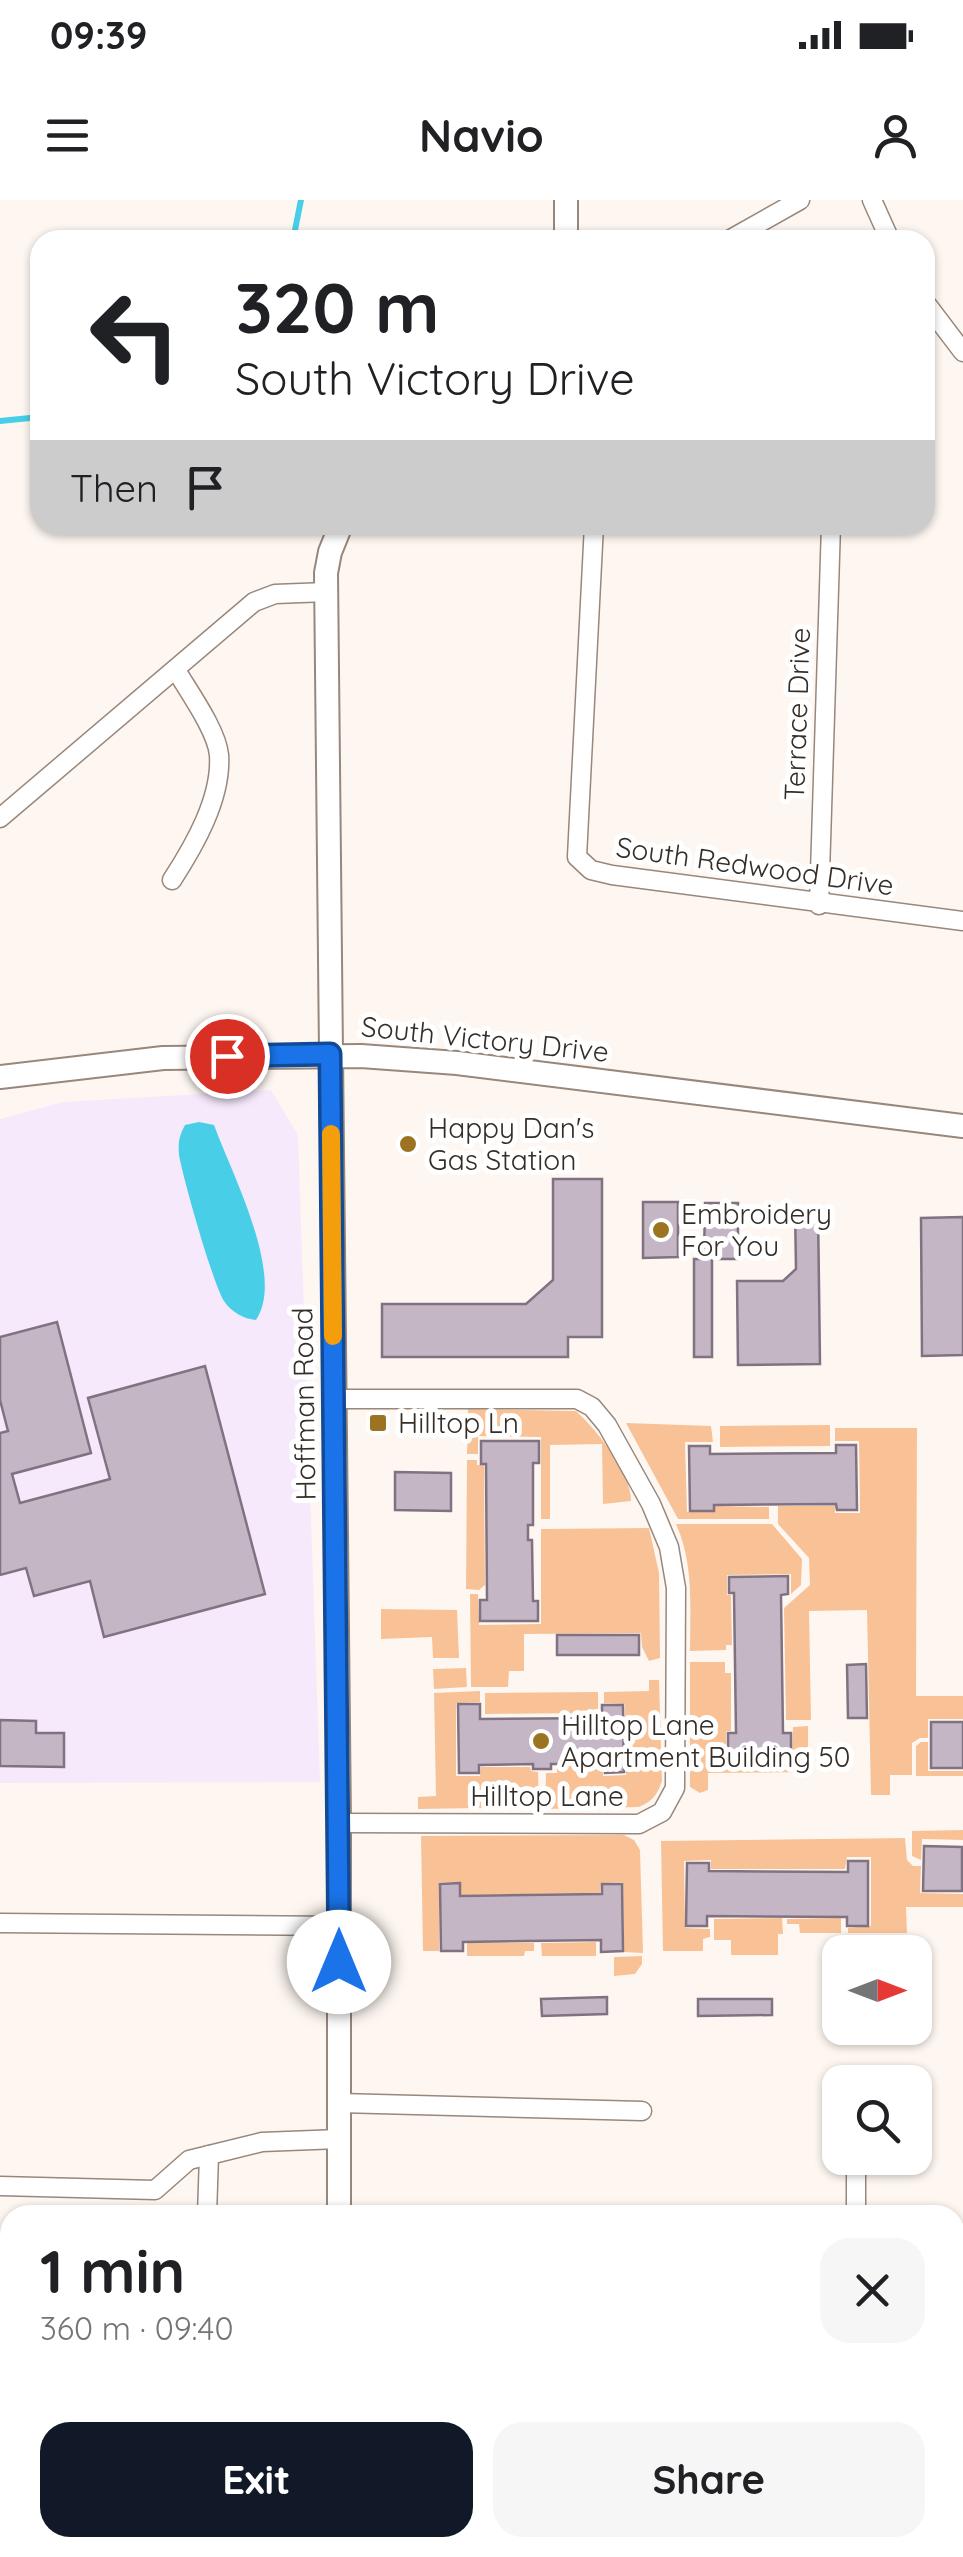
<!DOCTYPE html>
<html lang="en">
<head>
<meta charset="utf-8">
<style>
	:root { --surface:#fff; --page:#f6f6f6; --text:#202124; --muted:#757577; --accent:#111827 }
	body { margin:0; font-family:Quicksand,sans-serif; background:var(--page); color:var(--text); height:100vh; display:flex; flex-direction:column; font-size:38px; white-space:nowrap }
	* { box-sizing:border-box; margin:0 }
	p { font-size:32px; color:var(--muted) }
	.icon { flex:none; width:55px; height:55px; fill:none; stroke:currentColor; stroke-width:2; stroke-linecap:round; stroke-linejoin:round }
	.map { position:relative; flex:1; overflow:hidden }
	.side { position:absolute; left:0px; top:2005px; width:965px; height:352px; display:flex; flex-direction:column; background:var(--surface); border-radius:30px 30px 0 0; box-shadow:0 2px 8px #0004 }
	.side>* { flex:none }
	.banner { position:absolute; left:30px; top:30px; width:905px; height:305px; border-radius:30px; box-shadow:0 2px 8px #0004; background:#fff; color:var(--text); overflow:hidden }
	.needle { width:65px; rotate:90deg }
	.fabs { position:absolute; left:822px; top:1735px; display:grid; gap:20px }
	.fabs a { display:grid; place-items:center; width:110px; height:110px; border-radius:20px; background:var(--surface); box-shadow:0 2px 8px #0004; font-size:50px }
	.pin { position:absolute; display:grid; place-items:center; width:85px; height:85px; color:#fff; margin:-42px; border:5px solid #fff; border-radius:50%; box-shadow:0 2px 10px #0007 }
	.me { position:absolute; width:110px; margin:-55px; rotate:0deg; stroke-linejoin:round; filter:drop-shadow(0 0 8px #0008) }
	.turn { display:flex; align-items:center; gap:35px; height:210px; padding:0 40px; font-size:45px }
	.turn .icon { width:130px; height:130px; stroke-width:2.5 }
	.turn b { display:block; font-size:70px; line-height:85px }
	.then { display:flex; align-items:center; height:95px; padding:0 40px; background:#0003; gap:20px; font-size:38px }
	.round { display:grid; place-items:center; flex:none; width:105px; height:105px; border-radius:30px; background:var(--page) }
	.overview { display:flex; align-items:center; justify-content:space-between; height:170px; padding:0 40px }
	h1 { font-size:60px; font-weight:700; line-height:75px }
	.primary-button { display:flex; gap:20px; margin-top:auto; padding:20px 40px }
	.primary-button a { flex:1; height:115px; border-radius:30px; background:var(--accent); color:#fff; font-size:40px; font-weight:700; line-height:115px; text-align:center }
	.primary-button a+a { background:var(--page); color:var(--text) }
	.status { display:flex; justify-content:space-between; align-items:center; height:70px; padding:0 50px; background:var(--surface); direction:ltr }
	.status svg { height:28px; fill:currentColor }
	header { display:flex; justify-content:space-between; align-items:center; height:130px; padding:0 40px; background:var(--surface); font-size:45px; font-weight:700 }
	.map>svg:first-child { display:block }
	.industrial { fill:#f6e9fc }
	.green { fill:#f9c296 }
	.water { fill:#48cee6 }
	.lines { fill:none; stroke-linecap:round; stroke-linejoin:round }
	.stream { stroke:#48cee6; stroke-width:6 }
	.building { fill:#c5b6c5; stroke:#807280; stroke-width:2.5 }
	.street-casing { stroke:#98877b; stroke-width:21 }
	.secondary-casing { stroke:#98877b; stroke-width:26 }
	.street { stroke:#fff; stroke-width:18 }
	.secondary { stroke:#fff; stroke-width:22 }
	.route-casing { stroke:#114b97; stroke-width:25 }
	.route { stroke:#1a73e8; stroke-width:18 }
	.slow { stroke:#f59e0b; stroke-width:18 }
	.poi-dot { fill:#9c7321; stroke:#fff; stroke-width:4 }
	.labels { text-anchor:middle; stroke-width:10; stroke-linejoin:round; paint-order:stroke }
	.street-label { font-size:28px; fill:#342d28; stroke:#fff }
	.poi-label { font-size:28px; fill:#342d28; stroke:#fff; text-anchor:start }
</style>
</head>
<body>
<div class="status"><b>09:39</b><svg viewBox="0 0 49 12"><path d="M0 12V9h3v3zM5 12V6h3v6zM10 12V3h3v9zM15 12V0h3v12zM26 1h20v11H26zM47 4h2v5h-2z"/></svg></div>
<header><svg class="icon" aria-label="menu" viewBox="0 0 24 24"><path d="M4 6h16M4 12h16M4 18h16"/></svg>Navio<svg class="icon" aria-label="person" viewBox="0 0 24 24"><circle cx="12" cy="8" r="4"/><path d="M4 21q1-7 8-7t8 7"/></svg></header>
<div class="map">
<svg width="963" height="2357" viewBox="0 0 963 2357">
	<rect width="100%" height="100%" fill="#fef7f1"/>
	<path class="industrial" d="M271,890L298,935L320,1582L0,1583V919L63,902Z"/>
	<g class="green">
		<path d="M468,1209L576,1211C596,1229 632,1274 631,1301L603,1304L602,1244L550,1245V1319H541V1237L478,1236V1254H467Z"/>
		<path d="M626,1223L711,1226L713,1242H685L687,1312H714L715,1306L769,1307V1319H678Z"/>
		<path d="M830,1225V1246L720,1247V1226Z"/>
		<path d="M835,1228H917L916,1496H963V1519H928V1538H920L912,1543V1575H890V1595H871L867,1410L809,1411L811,1520H786L784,1408L810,1385L809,1358L778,1324V1306H835V1313H860L859,1241H835Z"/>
		<path d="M467,1260H477V1265H484L485,1385L479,1390L466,1389Z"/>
		<path d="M676,1324H772L802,1359L801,1385L791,1394V1374L727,1375V1395H731L732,1445H726V1450L690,1451C690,1407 694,1364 676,1324Z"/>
		<path d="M649,1328L659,1373L660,1458L649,1461L642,1447L641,1433L524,1434V1471H509L508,1487H471L470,1394H478L479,1425L541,1424V1329Z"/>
		<path d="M381,1409L457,1410L459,1458H433L432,1437L381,1439Z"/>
		<path d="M690,1462H725V1473H731V1531H726V1555H792L793,1527L808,1526V1572L708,1573V1590L700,1593L690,1587Z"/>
		<path d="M466,1468L467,1487L434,1489L433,1469Z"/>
		<path d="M649,1480H659L662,1581C657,1595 653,1601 639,1607L545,1609L546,1573H557V1566H603V1576L626,1575L625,1504L604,1503V1492L649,1491Z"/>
		<path d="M480,1491V1502L456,1503V1576H480L481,1567H530L531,1571L538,1572L539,1607L418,1609V1597L436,1596L434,1493Z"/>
		<path d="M598,1492V1513L485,1514V1493Z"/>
		<path d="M921,1542H928V1571H963V1576H916V1546Z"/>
		<path d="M963,1630V1640L922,1639L921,1660L912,1656V1631Z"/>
		<path d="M624,1635L634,1640L640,1650L643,1753L624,1752L623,1682L601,1683L600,1693L461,1695V1682H439V1751H423L421,1636Z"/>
		<path d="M905,1638L907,1660L913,1666H921L920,1693L963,1694V1707H906L907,1733H848V1728L871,1726V1657H847L845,1669H711V1660L684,1661L685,1728L710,1729V1737L703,1739V1751H663L661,1641Z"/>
		<path d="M782,1718L783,1734H778V1755H731V1740H714V1719Z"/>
		<path d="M841,1718V1733H800L799,1724H787V1719Z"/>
		<path d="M596,1742V1756H542L541,1743Z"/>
		<path d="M467,1743H534V1751H525L524,1756H467Z"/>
		<path d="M642,1756V1764L635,1774L614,1776V1757Z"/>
	</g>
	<path class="water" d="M199,922L214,925C231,972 286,1076 256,1120C244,1119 231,1112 224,1101C213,1084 183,978 179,955C178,943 179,936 185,925Z"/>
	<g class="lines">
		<g class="stream">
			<path d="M293,40L301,0"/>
			<path d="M0,221L40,217"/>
		</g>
	</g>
	<g class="building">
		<path d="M553,979H602V1137H568V1157H382V1104H526L553,1080Z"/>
		<path d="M643,1002H678V1057L643,1058Z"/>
		<path d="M705,1003H738V1059H712V1157H694V1059H704Z"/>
		<path d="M795,1008H818L820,1164L738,1165L737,1081H783L796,1069Z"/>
		<path d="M963,1017V1155L922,1156L921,1018Z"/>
		<path d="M57,1122L91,1253L12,1274L20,1303L110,1279L88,1198L205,1166L265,1394L104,1437L90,1381L34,1396L26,1368L0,1375V1233L8,1231L0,1200V1137Z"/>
		<path d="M481,1241H539V1263H533V1325H528V1340H532L533,1401H538V1421H480V1400H487L486,1264H481Z"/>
		<path d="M836,1245H856L857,1310H837L836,1304L714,1305V1311H690L689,1246H710V1254L836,1253Z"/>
		<path d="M395,1272L451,1273V1311L395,1310Z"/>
		<path d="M788,1376V1394L781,1395L783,1533H791V1552L728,1553V1533H736L734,1393H729V1377Z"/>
		<rect x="557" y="1435" width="82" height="20"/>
		<path d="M866,1464L867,1518H848L847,1465Z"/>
		<path d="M458,1504H480V1519L602,1518V1505H623L624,1572L605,1573V1564H551V1569H533V1564L479,1565V1573H459Z"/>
		<path d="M0,1520L36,1521V1533H64V1567L0,1566Z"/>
		<rect x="931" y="1522" width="32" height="46"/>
		<path d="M924,1646L962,1647V1691H923Z"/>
		<path d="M848,1661H868V1726H847V1717L707,1716V1726H686L687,1663H709V1671L848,1672Z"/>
		<path d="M460,1683V1696L602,1694V1684H622L623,1751L601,1752V1740L463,1742V1751H441L440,1684Z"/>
		<path d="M607,1797V1814L542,1816L541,1799Z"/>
		<path d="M698,1799H772V1815L698,1816Z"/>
	</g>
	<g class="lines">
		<g class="street-casing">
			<g id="street">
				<path d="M872,0L890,40"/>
				<path d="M729,40L800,0"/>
				<path d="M925,102L963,152"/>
				<path d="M594,325L577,657L591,670L612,675L963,721"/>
				<path d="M0,618L254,402L275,394L327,392"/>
				<path d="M172,680C194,646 222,598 219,555C217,531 189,492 176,470"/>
				<path d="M819,705L831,325"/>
				<path d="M334,1199H577L592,1207L607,1225L651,1304L669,1347L676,1388L675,1588L662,1612L639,1624L339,1623"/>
				<path d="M0,1723L339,1726"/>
				<path d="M339,1903L642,1911"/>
				<path d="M0,1986L155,1990L189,1960L262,1942L339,1939"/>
				<path d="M207,2015L209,1955"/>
				<path d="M856,2015V1958"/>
				<path d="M0,2156H10"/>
				<path d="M206,2348V2357"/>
			</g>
		</g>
		<g class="secondary-casing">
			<g id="secondary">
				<path d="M566,0V40"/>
				<path d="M0,877L163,858L361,856L457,863L963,926"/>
				<path d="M339,2015V1623L326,373L330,352L341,325"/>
				<path d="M339,2357V2348"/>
			</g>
		</g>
		<use href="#street" class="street"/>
		<use href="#secondary" class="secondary"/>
	</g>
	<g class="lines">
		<g class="route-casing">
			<path id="route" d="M227,856L330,854L339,1762"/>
		</g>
		<use href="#route" class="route"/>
		<path class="slow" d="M331,934L333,1136"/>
	</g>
	<g class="poi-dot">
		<circle cx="408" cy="944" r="10"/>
		<circle cx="661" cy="1030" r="10"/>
		<rect x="368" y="1213" width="20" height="20" rx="5"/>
		<circle cx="541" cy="1541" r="10"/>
	</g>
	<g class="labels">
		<g class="street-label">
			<text transform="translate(797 514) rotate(-88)" y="10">Terrace Drive</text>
			<text transform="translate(755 666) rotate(8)" y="10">South Redwood Drive</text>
			<text transform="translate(485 839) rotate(6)" y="10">South Victory Drive</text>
			<text transform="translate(304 1204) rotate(-91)" y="10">Hoffman Road</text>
			<text x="547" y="1606">Hilltop Lane</text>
		</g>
		<g class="poi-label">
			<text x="428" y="938">Happy Dan's<tspan x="428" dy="32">Gas Station</tspan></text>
			<text x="681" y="1024">Embroidery<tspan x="681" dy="32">For You</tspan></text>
			<text x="398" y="1233">Hilltop Ln</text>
			<text x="561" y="1535">Hilltop Lane<tspan x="561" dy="32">Apartment Building 50</tspan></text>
		</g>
	</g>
</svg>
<div class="fabs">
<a><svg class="needle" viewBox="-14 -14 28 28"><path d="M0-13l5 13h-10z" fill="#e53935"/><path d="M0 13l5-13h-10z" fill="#757577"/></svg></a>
<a><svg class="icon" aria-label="search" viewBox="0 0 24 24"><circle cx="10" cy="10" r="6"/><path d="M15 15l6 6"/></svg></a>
</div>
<div class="pin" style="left:227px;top:856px;background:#d93025"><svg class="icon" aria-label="arrive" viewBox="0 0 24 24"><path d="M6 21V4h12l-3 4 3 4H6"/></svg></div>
<svg class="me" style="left:339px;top:1762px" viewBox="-20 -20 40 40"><circle r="19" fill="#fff"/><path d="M0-13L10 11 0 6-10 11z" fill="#1a73e8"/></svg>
<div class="banner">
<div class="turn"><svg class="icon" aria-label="left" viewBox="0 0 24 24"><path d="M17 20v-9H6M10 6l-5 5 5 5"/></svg><div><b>320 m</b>South Victory Drive</div></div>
<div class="then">Then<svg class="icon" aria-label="arrive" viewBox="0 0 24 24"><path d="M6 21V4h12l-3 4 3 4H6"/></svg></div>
</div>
<section class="side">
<div class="overview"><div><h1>1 min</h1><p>360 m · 09:40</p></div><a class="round"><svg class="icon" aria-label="close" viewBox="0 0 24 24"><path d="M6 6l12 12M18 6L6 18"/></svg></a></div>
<div class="primary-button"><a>Exit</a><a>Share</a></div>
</section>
</div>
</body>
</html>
